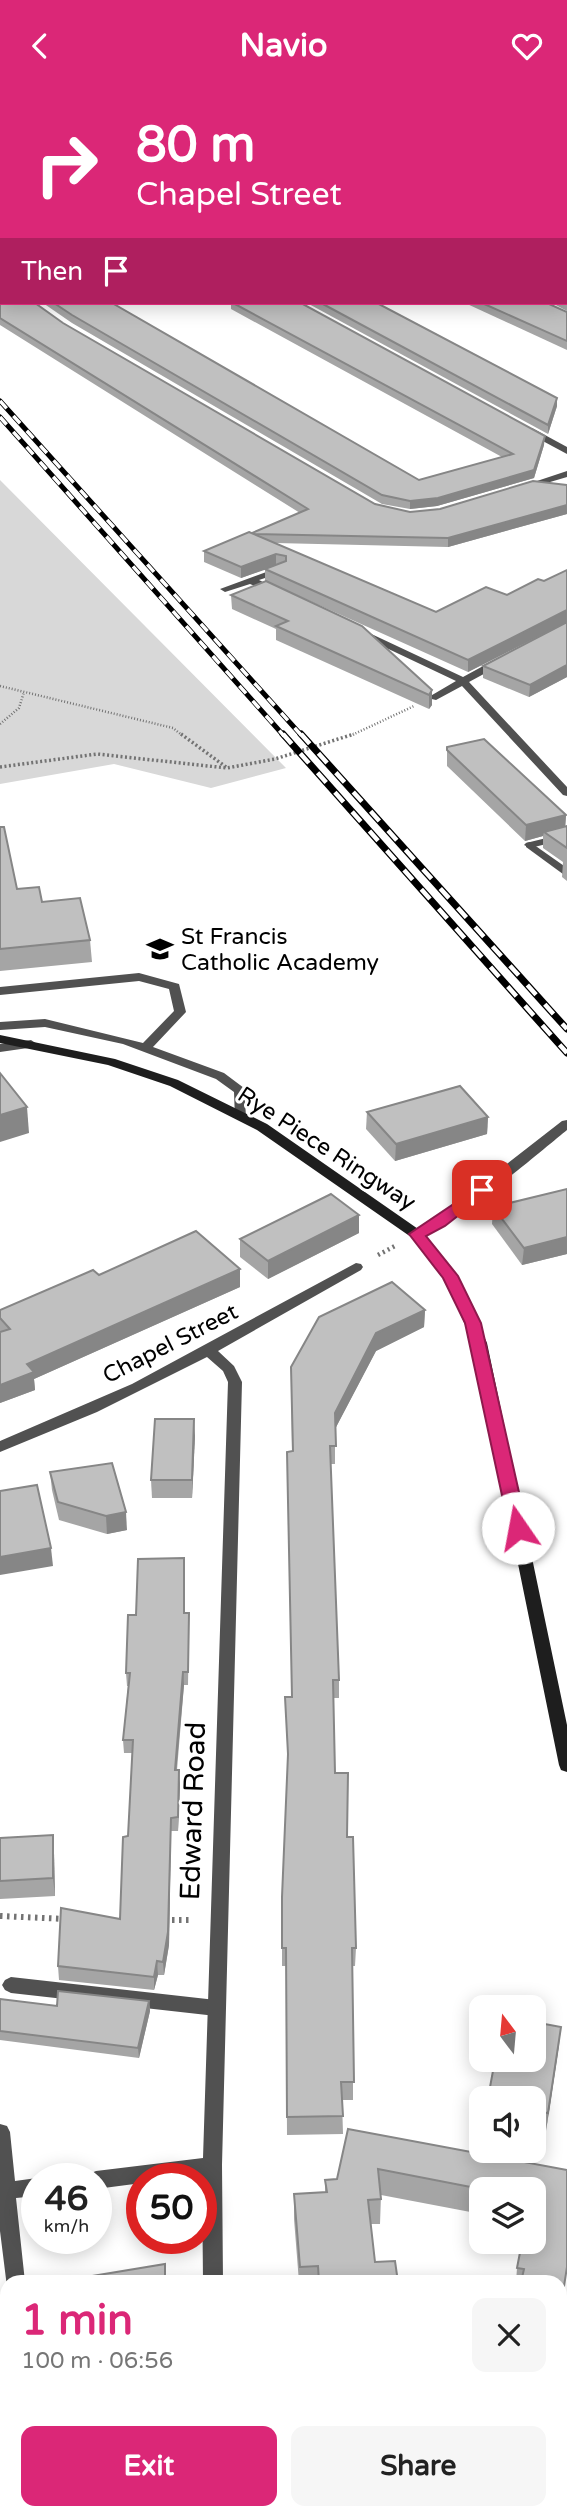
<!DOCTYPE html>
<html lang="en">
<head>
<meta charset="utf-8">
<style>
	:root { --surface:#fff; --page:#f6f6f6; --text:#222; --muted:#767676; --accent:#db2777 }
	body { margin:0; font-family:"Varela Round",sans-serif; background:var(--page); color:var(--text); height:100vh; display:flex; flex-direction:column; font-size:26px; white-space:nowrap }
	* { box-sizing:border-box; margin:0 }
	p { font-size:23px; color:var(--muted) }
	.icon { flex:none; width:38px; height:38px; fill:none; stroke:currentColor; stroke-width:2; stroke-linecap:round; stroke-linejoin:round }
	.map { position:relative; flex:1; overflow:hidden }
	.panel { position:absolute; left:0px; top:2184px; width:567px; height:245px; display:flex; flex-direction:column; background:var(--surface); border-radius:21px 21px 0 0; box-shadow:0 4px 18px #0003 }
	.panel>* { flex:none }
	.top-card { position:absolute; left:0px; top:0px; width:567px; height:214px; box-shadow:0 4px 18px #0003; background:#db2777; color:#fff; overflow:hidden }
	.needle { width:46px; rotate:344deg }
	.fabs { position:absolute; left:469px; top:1904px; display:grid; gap:14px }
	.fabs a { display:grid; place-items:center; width:77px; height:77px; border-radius:14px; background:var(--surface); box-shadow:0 4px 18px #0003; font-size:35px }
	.speed { position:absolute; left:21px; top:2072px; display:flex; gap:14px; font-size:35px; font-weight:700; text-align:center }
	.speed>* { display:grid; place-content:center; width:91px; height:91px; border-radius:50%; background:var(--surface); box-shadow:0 4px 18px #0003; line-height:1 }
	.speed small { font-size:18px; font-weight:400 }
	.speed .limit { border:10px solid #d22; background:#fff; color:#111 }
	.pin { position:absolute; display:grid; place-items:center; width:60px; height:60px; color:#fff; margin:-30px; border-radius:14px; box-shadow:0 4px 10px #0006 }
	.me { position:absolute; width:77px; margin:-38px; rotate:348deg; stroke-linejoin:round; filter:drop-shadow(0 0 5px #0008) }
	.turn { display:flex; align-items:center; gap:24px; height:147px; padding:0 21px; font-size:32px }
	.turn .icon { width:91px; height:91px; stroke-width:2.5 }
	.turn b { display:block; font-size:49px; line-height:60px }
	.then { display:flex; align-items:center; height:66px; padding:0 21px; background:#0003; gap:14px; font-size:26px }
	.round { display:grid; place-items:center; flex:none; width:74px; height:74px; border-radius:14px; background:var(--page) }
	.summary { display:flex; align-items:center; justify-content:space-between; height:119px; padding:0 21px }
	h1 { font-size:42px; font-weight:700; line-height:52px; color:var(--accent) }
	.button { display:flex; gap:14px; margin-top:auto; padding:14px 21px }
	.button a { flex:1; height:80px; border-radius:14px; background:var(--accent); color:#fff; font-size:28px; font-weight:700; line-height:80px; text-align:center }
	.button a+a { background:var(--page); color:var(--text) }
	header { display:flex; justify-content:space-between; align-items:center; height:91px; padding:0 21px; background:var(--accent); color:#fff; font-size:32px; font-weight:700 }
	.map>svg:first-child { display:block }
	.green { fill:#d8d8d8 }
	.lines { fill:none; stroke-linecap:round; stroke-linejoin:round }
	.path-far3 { stroke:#737373; stroke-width:2.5; stroke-dasharray:1 2; stroke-linecap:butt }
	.path-far2 { stroke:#737373; stroke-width:3.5; stroke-dasharray:2 2.5; stroke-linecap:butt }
	.path-far1 { stroke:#737373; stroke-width:4.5; stroke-dasharray:2 3.5; stroke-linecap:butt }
	.path { stroke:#737373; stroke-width:6; stroke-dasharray:2.5 4.5; stroke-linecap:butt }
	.service { fill:#515151; fill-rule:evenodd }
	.minor { fill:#515151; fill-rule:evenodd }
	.secondary { fill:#1e1e1e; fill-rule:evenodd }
	.rail-far1-casing { stroke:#000; stroke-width:5 }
	.rail-casing { stroke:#000; stroke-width:7 }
	.rail-far1 { stroke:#fff; stroke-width:3.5; stroke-dasharray:10; stroke-linecap:butt }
	.rail { stroke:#fff; stroke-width:4.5; stroke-dasharray:13; stroke-linecap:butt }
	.wall { fill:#a5a5a5 }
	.shaded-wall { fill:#868686 }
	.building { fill:#c0c0c0; stroke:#868686; stroke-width:2 }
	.route { fill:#db2777; stroke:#8e194d; stroke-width:2 }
	.labels { text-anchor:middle; stroke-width:6; stroke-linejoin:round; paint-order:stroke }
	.poi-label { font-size:23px; fill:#000; stroke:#fff; text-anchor:start }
	.street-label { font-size:23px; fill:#000; stroke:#fff }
	.near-street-label { font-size:28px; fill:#000; stroke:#fff }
</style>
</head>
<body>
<header><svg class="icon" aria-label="back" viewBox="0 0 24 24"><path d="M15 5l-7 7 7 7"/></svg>Navio<svg class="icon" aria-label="heart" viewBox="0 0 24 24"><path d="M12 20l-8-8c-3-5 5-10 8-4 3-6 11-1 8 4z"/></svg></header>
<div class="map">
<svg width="567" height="2429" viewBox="0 0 567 2429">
	<rect width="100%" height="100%" fill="#fff"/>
	<g class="green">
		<path d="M0,0H282L2,2V63Z"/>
		<path d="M0,389L286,677L211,697L114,673L0,693Z"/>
	</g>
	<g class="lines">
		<g class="path-far3">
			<path d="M0,595L173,637L183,645"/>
			<path d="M0,633L19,617L24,601"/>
			<path d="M350,645L414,615"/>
		</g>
		<g class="path-far2">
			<path d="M181,643L226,676"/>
			<path d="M0,676L97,663L227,677L275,668L354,643"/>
		</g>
		<path class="path-far1" d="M378,1164L395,1155"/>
		<g class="path">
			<path d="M0,1825L66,1828"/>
			<path d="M165,1829H192"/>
		</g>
		<g class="service">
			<path d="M127,0H134L135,2H128Z"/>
			<rect x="0" y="57" width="2" height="4"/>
			<path d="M530,751L567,777V786L526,756V752Z"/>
			<path d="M139,882L179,893L186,921L153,956L224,982L244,997L246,1025L245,1028H235L234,1001L216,988L123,953L45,936L0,939V931L45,928L143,952L174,920L169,898L139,890L0,904V896Z"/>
			<path d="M31,949L37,953L35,956L0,961V953Z"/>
			<path d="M11,1886L216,1909L222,1912L225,1917L222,1922L216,1925L11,1902L5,1899L2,1894L5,1889Z"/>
			<path d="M7,2254V2274L0,2276V2256Z"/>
		</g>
		<g class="minor">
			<path d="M526,337H532L567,356V363L526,341Z"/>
			<path d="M567,380V386L523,399L519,396Z"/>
			<path d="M280,476L283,477V481L259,489L277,498V502H271L250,493L225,501L220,498Z"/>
			<path d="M359,540H365L463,586L496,568H504V572L469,591L567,696V705L563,704L462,595L436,609L427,607L456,590L359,544Z"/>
			<path d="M567,742V748L530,757L524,754L526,752Z"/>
			<path d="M567,1029V1039C542,1059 436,1151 411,1146L409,1143L411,1140L435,1129L562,1030Z"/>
			<path d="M356,1172L361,1173L363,1176L361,1179L218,1260L234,1275L242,1291L222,2074L223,2191H203L202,2084L172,2088H142V2092L96,2098V2088H87L89,2083L96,2080L203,2067L228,1291L223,1280L207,1266L97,1321L0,1361V1350L132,1293Z"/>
			<path d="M0,2033L7,2035L10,2041L15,2090L37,2087L38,2088L37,2105L16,2107L25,2191H7V2196L0,2140Z"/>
			<path d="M29,2422H51L52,2429H30Z"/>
			<path d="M205,2422H227L228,2429H206Z"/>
		</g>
		<path class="secondary" d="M0,944L115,968L178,989L267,1033L421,1140L457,1185L487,1252L567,1634V1681L561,1679L559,1674L473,1252L444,1186L411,1146L257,1039L170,995L108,974L0,952Z"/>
		<g class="rail-far1-casing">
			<g id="rail-far1">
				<path d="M0,310L302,645"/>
				<path d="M0,326L284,645"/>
			</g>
		</g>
		<g class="rail-casing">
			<g id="rail">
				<path d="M283,643L567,962"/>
				<path d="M301,643L567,938"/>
			</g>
		</g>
		<use href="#rail-far1" class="rail-far1"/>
		<use href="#rail" class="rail"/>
	</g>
	<g class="wall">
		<path d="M567,117V220L552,212H565Z"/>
		<path d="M0,160L2,212L63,232L375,413L410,421L440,418L567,394V423L448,456L275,452L436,521L507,504L544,490L567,479V531L468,581L292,502L432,599V614L429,618L276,549V538L232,518L231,504L265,490V478L241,487L204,471V460L252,442L300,422L0,234Z"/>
		<path d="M43,212H112L419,389L502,366L231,218V212H301L544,354L534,387L437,415L410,418L382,413L72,232Z"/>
		<path d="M307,212H377L557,315L548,343Z"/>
		<path d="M465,212H547L567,221V259Z"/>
		<path d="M567,531V586L529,606L483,587V575Z"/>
		<path d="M447,656L566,724L565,736L567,735V790L562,786L563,771L543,757V745L525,750L447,675Z"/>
		<path d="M0,736L17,798L42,811L90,849L92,871L0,880Z"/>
		<path d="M367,1021L488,1026L487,1043L395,1070L366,1038Z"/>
		<path d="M567,1098V1163L522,1174L492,1133L493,1116Z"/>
		<path d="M359,1142L268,1188L240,1166V1148Z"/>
		<path d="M240,1178V1196L34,1288L35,1299L0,1312V1219L99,1184Z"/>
		<path d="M425,1219L424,1236L376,1260L335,1338V1373H330L339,1589V1607H333L335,1682L347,1746L356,1857L355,1875H353V2009H342L343,2043L287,2044L286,1875H282V1806L288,1673L285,1606H292V1360L291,1276Z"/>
		<path d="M195,1345L192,1407H152L151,1389Z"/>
		<path d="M50,1381L127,1439L107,1443L59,1429L52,1399Z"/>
		<path d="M184,1467V1522L189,1536L188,1594H184L177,1679L180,1693L178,1740H171L169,1854L164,1884H158L154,1899L59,1889L58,1875L120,1828L128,1745L132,1662H124L123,1649L128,1595H127L126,1582L136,1524Z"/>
		<path d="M0,1747L54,1762L55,1805L0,1808Z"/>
		<path d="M0,1908L57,1915L149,1910L150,1920L139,1967L0,1949Z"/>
		<path d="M559,1954L546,2040L534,2038V2007Z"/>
		<path d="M348,2038L567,2079L560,2191H516L517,2177L534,2098H481V2123L381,2104L380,2133H371L375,2171L398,2191H299L294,2128V2103L325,2101V2089L337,2088Z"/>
	</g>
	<g class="shaded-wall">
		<path d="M557,307V315L548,343V334Z"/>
		<path d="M545,345L544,354L534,387L437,415L410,418V410L438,407Z"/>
		<path d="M567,414V423L448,456V447Z"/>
		<path d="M276,463V475L241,487V476Z"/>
		<path d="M567,519V531L468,581V569Z"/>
		<path d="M567,574V586L529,606L530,594Z"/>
		<path d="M432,599V614L429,618V604Z"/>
		<path d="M566,724L565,740L544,741L543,745L525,750L526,734Z"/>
		<path d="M27,1016L29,1042L0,1051V1024Z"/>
		<path d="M488,1026L487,1043L395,1070L396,1053Z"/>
		<path d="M359,1124V1142L268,1188V1170Z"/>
		<path d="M567,1146V1163L522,1174L524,1157Z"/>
		<path d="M240,1178V1196L34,1288L35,1299L0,1312V1294L27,1273Z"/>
		<path d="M425,1219L424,1236L376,1260L334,1340L335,1322L376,1242Z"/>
		<path d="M194,1328L195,1345L192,1407V1389Z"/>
		<path d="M126,1421L127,1439L107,1443L106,1425Z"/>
		<path d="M51,1457L53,1475L0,1484V1466Z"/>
		<path d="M183,1581L184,1594L175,1693V1679Z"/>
		<path d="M179,1679L180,1693L178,1740V1726Z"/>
		<path d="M171,1727L169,1854L164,1884L163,1871Z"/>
		<path d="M53,1744L54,1762L55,1805L53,1787Z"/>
		<path d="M157,1870L158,1884L154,1899V1886Z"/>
		<path d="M149,1910L150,1920L139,1967L138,1957Z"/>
		<path d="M561,1936L559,1954L546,2040L548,2022Z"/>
	</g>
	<g class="building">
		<path d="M347,0H567V60H565V2H340Z"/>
		<rect x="0" y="67" width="2" height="24"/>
		<rect x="565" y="68" width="2" height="41"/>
		<path d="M0,99H2V143L0,141Z"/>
		<path d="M565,117H567V212L565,211Z"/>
		<path d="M2,159V212H35L63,232L375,413L410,421L440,418L533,390L567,394V414L448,447L254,443L252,442L308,418L0,227V160Z"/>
		<path d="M54,212H112L419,389L513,363L233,212H301L545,345L534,379L438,407L410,410L382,404L72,224Z"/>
		<path d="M321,212H377L557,307L548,334Z"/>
		<path d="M482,212H547L567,221V250Z"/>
		<path d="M249,441L436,521L486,496L507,504L538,488L544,490L567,479V519L468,569L265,478L286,470V465L276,463L241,476L204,460Z"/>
		<path d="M266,490L362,535L432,599L429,604L276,535L288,530L231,504Z"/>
		<path d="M567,531V574L530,594L483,575Z"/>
		<path d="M484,648L566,724L526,734L447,659V656Z"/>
		<path d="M567,735V757L544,741Z"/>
		<path d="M0,736H4L17,798L39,796L42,811L80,807L90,849L0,858Z"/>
		<path d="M0,982L27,1016L0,1024Z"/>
		<path d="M460,995L488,1026L396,1053L367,1021Z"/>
		<path d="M567,1098V1146L524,1157L493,1116Z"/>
		<path d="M331,1103L359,1124L268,1170L240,1148Z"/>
		<path d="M196,1140L240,1178L27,1273L34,1281L0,1294V1241L10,1238L0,1227V1219L93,1179L99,1184Z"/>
		<path d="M392,1191L425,1219L376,1242L335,1322L336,1355H330L339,1589H333L335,1682H348L347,1746H353L356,1857H352L354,1991H341L343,2025L287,2026L286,1857H282V1806L288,1663L285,1606H292L287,1361L293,1360L291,1276L319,1226Z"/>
		<path d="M155,1328H194L192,1389H151Z"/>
		<path d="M112,1372L126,1421L106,1425L58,1411L50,1381Z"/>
		<path d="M37,1394L51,1457L0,1466V1400Z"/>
		<path d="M184,1467V1522H189L188,1581H183L175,1679H179L178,1726L171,1727L168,1841L163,1871L157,1870L154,1886L58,1875L61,1817L120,1828L123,1746L128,1745L133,1649H123L130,1582H126L128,1524H136L138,1468Z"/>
		<path d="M53,1744V1787L0,1790V1747Z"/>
		<path d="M58,1900L149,1910L138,1957L0,1940V1908L57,1915Z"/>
		<path d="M534,1931L561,1936L548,2022L534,2020V2007H488L495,1969H534Z"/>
		<path d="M348,2038L567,2079V2176L560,2221V2191H521L524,2178L517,2177L522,2151H534V2098H481L378,2078L381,2108L368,2109L375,2171L395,2170L398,2191H319L318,2175L300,2176L294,2103L327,2101L325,2089L337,2088Z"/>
		<path d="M165,2173V2191H56Z"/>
		<path d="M560,2233L567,2235V2429H464L466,2422H560Z"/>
		<path d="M78,2422H162L161,2429H78Z"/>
		<path d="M306,2422H425L426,2429H305Z"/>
	</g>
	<path class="route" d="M482,1094L490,1099L487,1102L445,1135L426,1145L458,1185L481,1232L527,1437L518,1443L509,1437L465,1232L443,1187L409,1143Z"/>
	<defs>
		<g id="school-bare" transform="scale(2.1)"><path d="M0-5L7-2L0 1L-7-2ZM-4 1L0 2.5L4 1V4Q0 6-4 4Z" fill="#000" stroke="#fff" stroke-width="2.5" paint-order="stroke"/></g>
	</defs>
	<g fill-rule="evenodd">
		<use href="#school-bare" x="160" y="858"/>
	</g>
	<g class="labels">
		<g class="poi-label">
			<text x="181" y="853">St Francis<tspan x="181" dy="26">Catholic Academy</tspan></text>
		</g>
		<g class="street-label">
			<text transform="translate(327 1057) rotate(33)" y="8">Rye Piece Ringway</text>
			<text transform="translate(170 1252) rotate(-27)" y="8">Chapel Street</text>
		</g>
		<g class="near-street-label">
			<text transform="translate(192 1720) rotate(-88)" y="10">Edward Road</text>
		</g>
	</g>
</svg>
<div class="fabs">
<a><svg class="needle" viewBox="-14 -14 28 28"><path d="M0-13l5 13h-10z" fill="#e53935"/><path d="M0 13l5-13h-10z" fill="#767676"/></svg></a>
<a><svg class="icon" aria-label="sound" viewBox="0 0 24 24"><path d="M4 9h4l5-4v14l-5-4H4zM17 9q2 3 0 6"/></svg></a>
<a><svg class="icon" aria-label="layers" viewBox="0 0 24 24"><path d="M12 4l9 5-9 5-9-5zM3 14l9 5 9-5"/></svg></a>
</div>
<div class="speed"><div>46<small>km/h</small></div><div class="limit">50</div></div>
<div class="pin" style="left:482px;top:1099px;background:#d93025"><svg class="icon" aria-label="arrive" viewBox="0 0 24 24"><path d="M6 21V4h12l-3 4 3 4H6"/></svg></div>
<svg class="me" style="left:518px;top:1437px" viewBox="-20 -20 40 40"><circle r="19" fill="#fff"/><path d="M0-13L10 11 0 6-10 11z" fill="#db2777"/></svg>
<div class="top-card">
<div class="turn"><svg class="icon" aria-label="right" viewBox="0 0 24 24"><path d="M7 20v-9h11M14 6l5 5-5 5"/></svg><div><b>80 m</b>Chapel Street</div></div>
<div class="then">Then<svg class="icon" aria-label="arrive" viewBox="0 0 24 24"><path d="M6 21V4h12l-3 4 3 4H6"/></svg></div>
</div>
<section class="panel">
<div class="summary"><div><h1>1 min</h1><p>100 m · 06:56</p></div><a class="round"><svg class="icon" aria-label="close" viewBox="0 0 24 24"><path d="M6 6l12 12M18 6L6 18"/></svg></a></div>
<div class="button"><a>Exit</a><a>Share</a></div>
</section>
</div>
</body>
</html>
